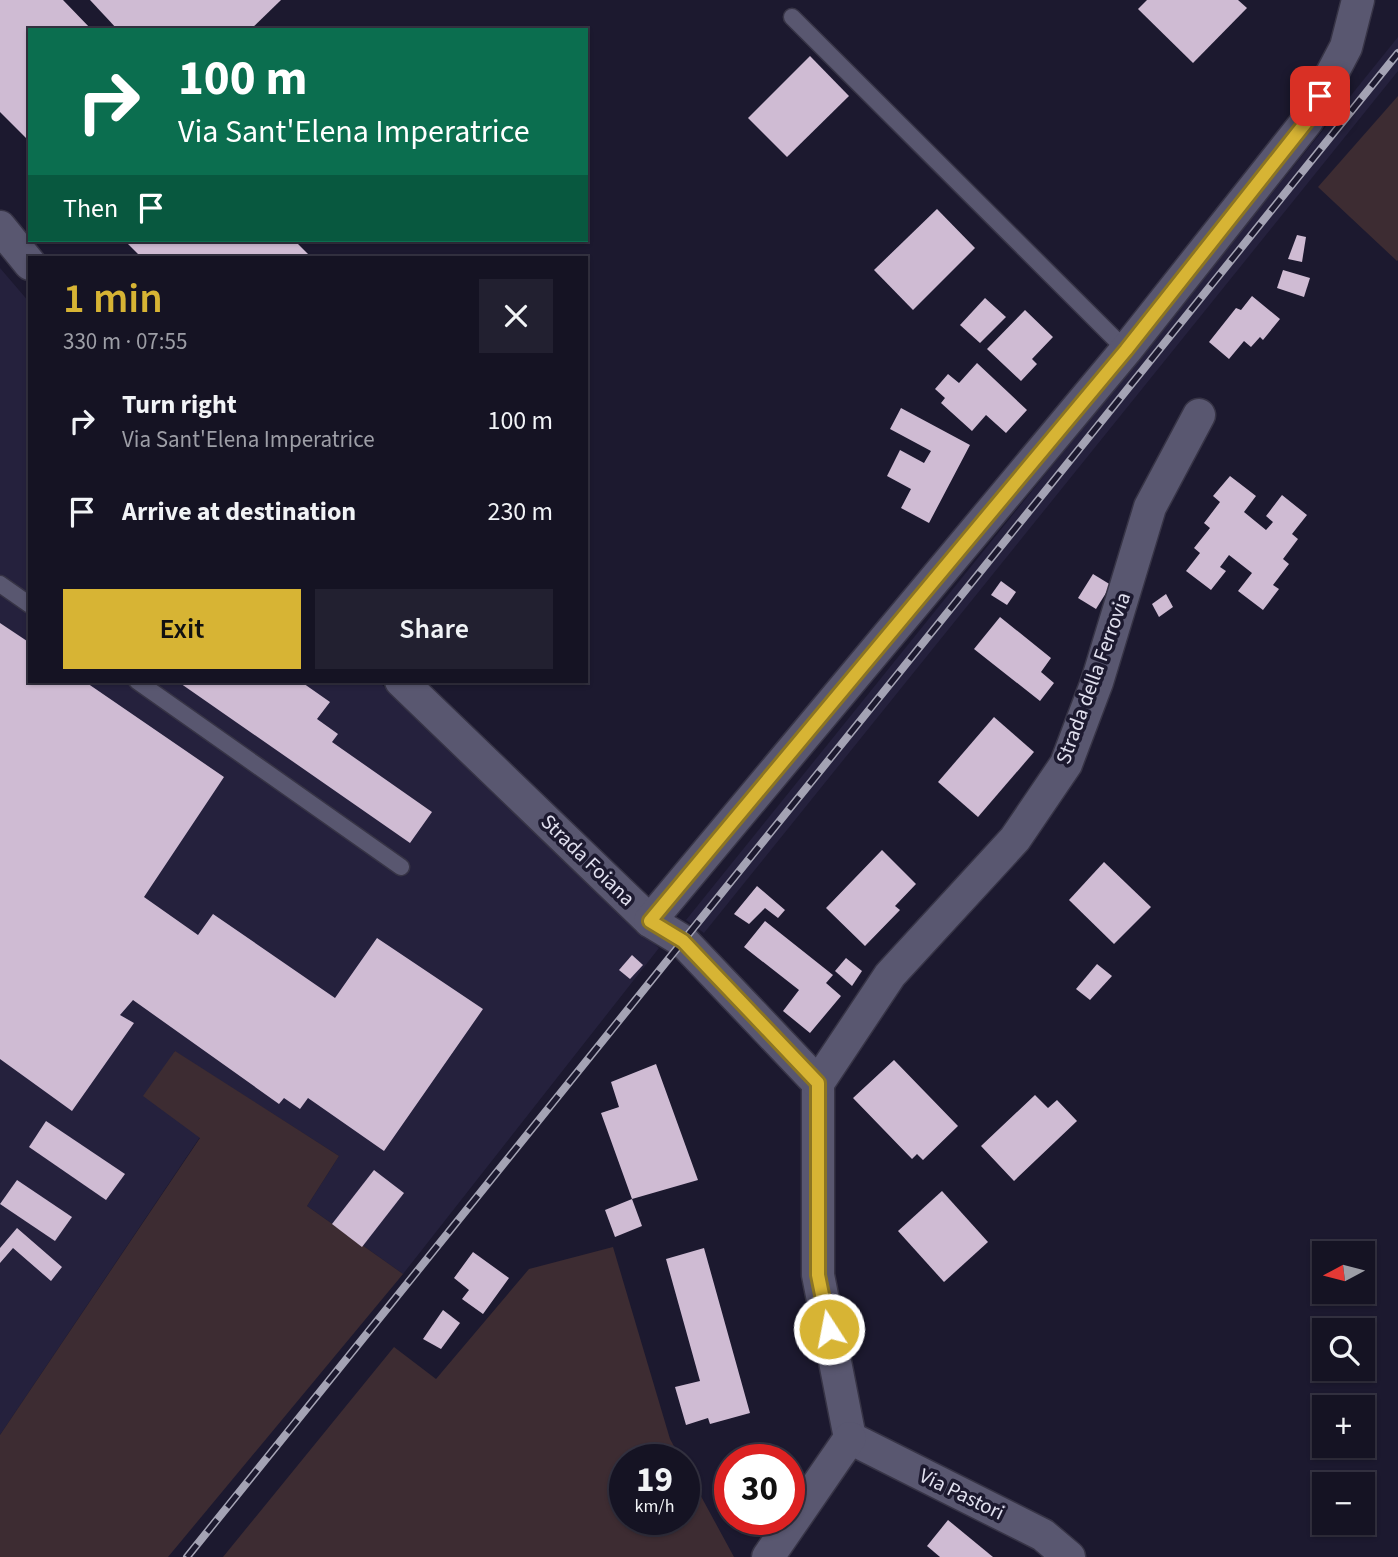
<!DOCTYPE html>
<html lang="en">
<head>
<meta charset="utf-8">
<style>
	:root { --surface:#151323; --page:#222030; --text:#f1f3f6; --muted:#9d9ea6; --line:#343241; --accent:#d7b434 }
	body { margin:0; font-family:"Source Sans 3",sans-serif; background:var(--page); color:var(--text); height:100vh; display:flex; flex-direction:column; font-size:26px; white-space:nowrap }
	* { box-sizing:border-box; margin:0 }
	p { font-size:23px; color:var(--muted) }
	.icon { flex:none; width:38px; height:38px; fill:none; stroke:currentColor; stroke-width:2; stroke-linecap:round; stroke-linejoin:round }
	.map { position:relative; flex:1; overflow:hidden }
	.drawer { position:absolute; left:28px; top:256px; width:560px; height:427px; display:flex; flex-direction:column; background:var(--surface); border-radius:0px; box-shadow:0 2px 5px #0004,0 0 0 2px var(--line) }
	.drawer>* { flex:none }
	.top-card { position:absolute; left:28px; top:28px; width:560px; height:214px; border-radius:0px; box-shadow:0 2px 5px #0004,0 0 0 2px var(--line); background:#0b6e4f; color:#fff; overflow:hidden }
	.needle { width:46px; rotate:263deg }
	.fabs { position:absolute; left:1312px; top:1241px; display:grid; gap:14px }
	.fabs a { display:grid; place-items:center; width:63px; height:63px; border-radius:0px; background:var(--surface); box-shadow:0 2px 5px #0004,0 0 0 2px var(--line); font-size:35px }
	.speed { position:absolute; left:609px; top:1444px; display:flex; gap:14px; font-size:35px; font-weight:700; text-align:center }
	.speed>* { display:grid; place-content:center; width:91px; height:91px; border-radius:50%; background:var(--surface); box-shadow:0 2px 5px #0004,0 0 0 2px var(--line); line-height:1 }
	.speed small { font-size:18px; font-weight:400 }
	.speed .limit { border:10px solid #d22; background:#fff; color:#111 }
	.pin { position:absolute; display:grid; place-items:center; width:60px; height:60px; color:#fff; margin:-30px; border-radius:14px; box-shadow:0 4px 10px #0006 }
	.me { position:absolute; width:77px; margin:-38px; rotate:349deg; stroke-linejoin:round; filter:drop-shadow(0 0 5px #0008) }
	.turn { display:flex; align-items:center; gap:24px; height:147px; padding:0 35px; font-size:32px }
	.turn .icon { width:91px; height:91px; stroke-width:2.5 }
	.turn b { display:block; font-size:49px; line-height:60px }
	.then { display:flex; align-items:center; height:66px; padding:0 35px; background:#0003; gap:14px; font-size:26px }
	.round { display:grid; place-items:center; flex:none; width:74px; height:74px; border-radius:0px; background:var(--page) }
	.head { display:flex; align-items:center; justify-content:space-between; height:119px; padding:0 35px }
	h1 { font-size:42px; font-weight:600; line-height:52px; color:var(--accent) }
	.action { display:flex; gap:14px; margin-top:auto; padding:14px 35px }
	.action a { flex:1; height:80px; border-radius:0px; background:var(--accent); color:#111; font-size:28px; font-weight:600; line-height:80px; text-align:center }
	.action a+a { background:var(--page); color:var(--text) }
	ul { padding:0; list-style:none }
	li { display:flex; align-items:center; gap:21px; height:91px; padding:0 35px }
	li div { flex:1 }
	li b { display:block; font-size:26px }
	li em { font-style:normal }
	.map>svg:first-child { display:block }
	.built { fill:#25213d }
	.green { fill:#3d2c32 }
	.building { fill:#cfbbd3 }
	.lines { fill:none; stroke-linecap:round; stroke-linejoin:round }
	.service-casing { stroke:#373446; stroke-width:19 }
	.minor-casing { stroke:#373446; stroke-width:35 }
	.service { stroke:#595770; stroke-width:16 }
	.minor { stroke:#595770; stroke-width:32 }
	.rail-casing { stroke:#a4a3b4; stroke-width:8 }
	.rail { stroke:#1c192f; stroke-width:5; stroke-dasharray:16; stroke-linecap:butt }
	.route-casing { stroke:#8c7522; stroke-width:18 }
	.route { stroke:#d7b434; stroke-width:12 }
	.labels { text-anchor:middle; stroke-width:7; stroke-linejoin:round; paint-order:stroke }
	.street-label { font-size:21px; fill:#e1e0ef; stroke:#1c192f }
</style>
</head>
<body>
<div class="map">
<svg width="1398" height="1557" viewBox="0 0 1398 1557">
	<rect width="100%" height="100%" fill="#1c192f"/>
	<g class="built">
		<path d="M1398,37V71L704,933L686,920Z"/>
		<path d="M0,268L30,303V681H378L659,948L403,1274L307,1206L339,1156L174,1051L200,1137L0,1435Z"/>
	</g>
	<g class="green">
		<path d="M1398,96V260L1397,261L1318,187Z"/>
		<path d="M175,1051L339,1156L307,1206L403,1274L168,1557H0V1435L200,1138L143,1096Z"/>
		<path d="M613,1247L670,1439L681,1459L625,1460V1519H684V1465L734,1557H223L394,1347L436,1379L529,1269Z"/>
	</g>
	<g class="building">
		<path d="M0,0H63L92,30H30V142L0,112Z"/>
		<path d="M90,0H281L250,30H118Z"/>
		<path d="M1147,0H1238L1247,8L1193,63L1138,9Z"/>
		<path d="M810,56L849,96L787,157L748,118Z"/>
		<path d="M937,209L975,248L913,310L874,270Z"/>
		<path d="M1297,235L1306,237L1302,262L1288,259Z"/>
		<path d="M124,240H294L311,257H141Z"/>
		<path d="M1283,270L1310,278L1304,297L1277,288Z"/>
		<path d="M1252,296L1280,319L1263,340L1260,337L1251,347L1244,341L1229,359L1209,342L1236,308L1241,310Z"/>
		<path d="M985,298L1006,317L980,343L960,325Z"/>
		<path d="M1025,310L1053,337L1032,359L1037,364L1021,381L987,349Z"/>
		<path d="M977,363L1027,410L1006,433L986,415L972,431L941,403L945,398L935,389L948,374L959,383Z"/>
		<path d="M901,408L970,445L929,523L901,508L911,489L887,476L900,450L924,463L931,451L890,429Z"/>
		<path d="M1230,476L1256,496L1244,512L1266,530L1273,522L1266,516L1282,495L1307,515L1292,534L1298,539L1283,559L1289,564L1273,585L1279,589L1263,610L1238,591L1252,573L1229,555L1220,567L1226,571L1211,590L1186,571L1200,553L1194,548L1210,528L1204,523L1220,502L1213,496Z"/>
		<path d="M1093,574L1111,585L1096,609L1078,598Z"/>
		<path d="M1001,581L1016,592L1007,605L991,595Z"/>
		<path d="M1166,594L1173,607L1159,617L1152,604Z"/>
		<path d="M1000,617L1051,658L1041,672L1054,683L1040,701L974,649Z"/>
		<path d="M0,623L30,643V681H84L224,777L144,897L198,935L213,914L335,998L377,938L483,1009L384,1151L308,1098L300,1109L284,1098L279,1104L133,1000L120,1015L134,1023L72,1111L0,1059Z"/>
		<path d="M177,681H300L330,702L317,719L338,734L332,742L432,812L410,843Z"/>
		<path d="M994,717L1034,752L978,817L938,782Z"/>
		<path d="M882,850L916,884L895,906L900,910L865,946L826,908Z"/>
		<path d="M1104,862L1151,907L1114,944L1069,900Z"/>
		<path d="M757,886L785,910L778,918L765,908L749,924L734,914Z"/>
		<path d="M765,921L833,975L826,983L841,996L810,1033L783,1011L799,990L744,947Z"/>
		<path d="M632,955L643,965L630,979L619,970Z"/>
		<path d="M846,958L862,971L852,986L835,971Z"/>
		<path d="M1097,964L1112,976L1090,1000L1076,989Z"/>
		<path d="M894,1060L958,1126L923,1160L917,1154L912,1159L853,1098Z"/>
		<path d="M656,1064L698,1180L632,1199L642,1226L615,1237L605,1210L632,1199L601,1113L619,1107L611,1082Z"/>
		<path d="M1035,1095L1048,1108L1057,1100L1077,1121L1014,1181L981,1146Z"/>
		<path d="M46,1121L125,1174L106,1200L29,1147Z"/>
		<path d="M374,1170L404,1193L362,1247L332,1224Z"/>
		<path d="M17,1180L72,1217L55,1241L0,1204Z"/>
		<path d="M942,1191L988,1242L944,1282L898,1231Z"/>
		<path d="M17,1228L62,1267L51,1281L13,1248L0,1263V1248Z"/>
		<path d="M704,1248L750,1413L710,1424L708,1418L686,1425L675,1387L700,1381L666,1259Z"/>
		<path d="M473,1252L509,1278L483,1314L462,1299L469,1290L454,1278Z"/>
		<path d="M443,1310L460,1323L441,1349L423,1339Z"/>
		<path d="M948,1520L993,1557H940L927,1546Z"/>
	</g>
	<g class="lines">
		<g class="service-casing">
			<g id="service">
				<path d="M792,17L1126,350"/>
				<path d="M0,584L30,605"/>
				<path d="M137,681L401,867"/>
			</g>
		</g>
		<g class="minor-casing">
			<g id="minor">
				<path d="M0,227L30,264"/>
				<path d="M401,681L650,921L683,941L818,1083V1275L850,1438"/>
				<path d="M650,921L1126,350L1307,121L1346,47L1358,0"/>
				<path d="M818,1083L890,975L1015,839L1066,764L1097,682L1150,507L1199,415"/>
				<path d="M850,1438L1043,1535L1069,1557"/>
				<path d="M768,1557L850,1438"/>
			</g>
		</g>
		<use href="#service" class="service"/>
		<use href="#minor" class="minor"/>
		<g class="rail-casing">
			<path id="rail" d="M187,1557L1398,53"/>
		</g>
		<use href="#rail" class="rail"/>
	</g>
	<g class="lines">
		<g class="route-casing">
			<path id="route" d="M829,1329L818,1275V1083L683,941L650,921L1126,350L1307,121L1320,96"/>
		</g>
		<use href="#route" class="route"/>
	</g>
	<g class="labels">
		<g class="street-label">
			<text transform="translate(1093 678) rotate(-70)" y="7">Strada della Ferrovia</text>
			<text transform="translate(588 860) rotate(44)" y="7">Strada Foiana</text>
			<text transform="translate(962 1494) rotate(26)" y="7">Via Pastori</text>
		</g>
	</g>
</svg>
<div class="fabs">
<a><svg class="needle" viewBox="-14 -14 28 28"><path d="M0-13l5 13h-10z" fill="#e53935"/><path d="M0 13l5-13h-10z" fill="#9d9ea6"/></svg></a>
<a><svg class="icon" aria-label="search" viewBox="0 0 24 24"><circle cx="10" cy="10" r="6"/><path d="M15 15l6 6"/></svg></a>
<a>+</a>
<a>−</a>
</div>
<div class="speed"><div>19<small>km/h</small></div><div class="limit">30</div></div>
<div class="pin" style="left:1320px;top:96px;background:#d93025"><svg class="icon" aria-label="arrive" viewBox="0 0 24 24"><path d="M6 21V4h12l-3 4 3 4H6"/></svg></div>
<svg class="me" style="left:829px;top:1329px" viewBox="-20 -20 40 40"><circle r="17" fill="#d7b434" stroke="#fff" stroke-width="3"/><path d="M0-11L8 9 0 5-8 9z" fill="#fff"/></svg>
<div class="top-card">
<div class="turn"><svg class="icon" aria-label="right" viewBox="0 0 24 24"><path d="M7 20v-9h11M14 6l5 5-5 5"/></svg><div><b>100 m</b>Via Sant'Elena Imperatrice</div></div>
<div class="then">Then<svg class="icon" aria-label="arrive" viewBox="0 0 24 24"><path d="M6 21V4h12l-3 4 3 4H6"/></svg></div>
</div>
<section class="drawer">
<div class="head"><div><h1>1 min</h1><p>330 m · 07:55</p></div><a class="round"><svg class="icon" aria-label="close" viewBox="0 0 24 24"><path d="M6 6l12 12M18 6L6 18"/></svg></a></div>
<ul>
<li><svg class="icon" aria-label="right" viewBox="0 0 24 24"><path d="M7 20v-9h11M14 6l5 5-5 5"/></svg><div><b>Turn right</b><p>Via Sant'Elena Imperatrice</p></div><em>100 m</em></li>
<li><svg class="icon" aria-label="arrive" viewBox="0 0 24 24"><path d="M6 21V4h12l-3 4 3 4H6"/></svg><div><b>Arrive at destination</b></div><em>230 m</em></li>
</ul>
<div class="action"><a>Exit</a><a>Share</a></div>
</section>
</div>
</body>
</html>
